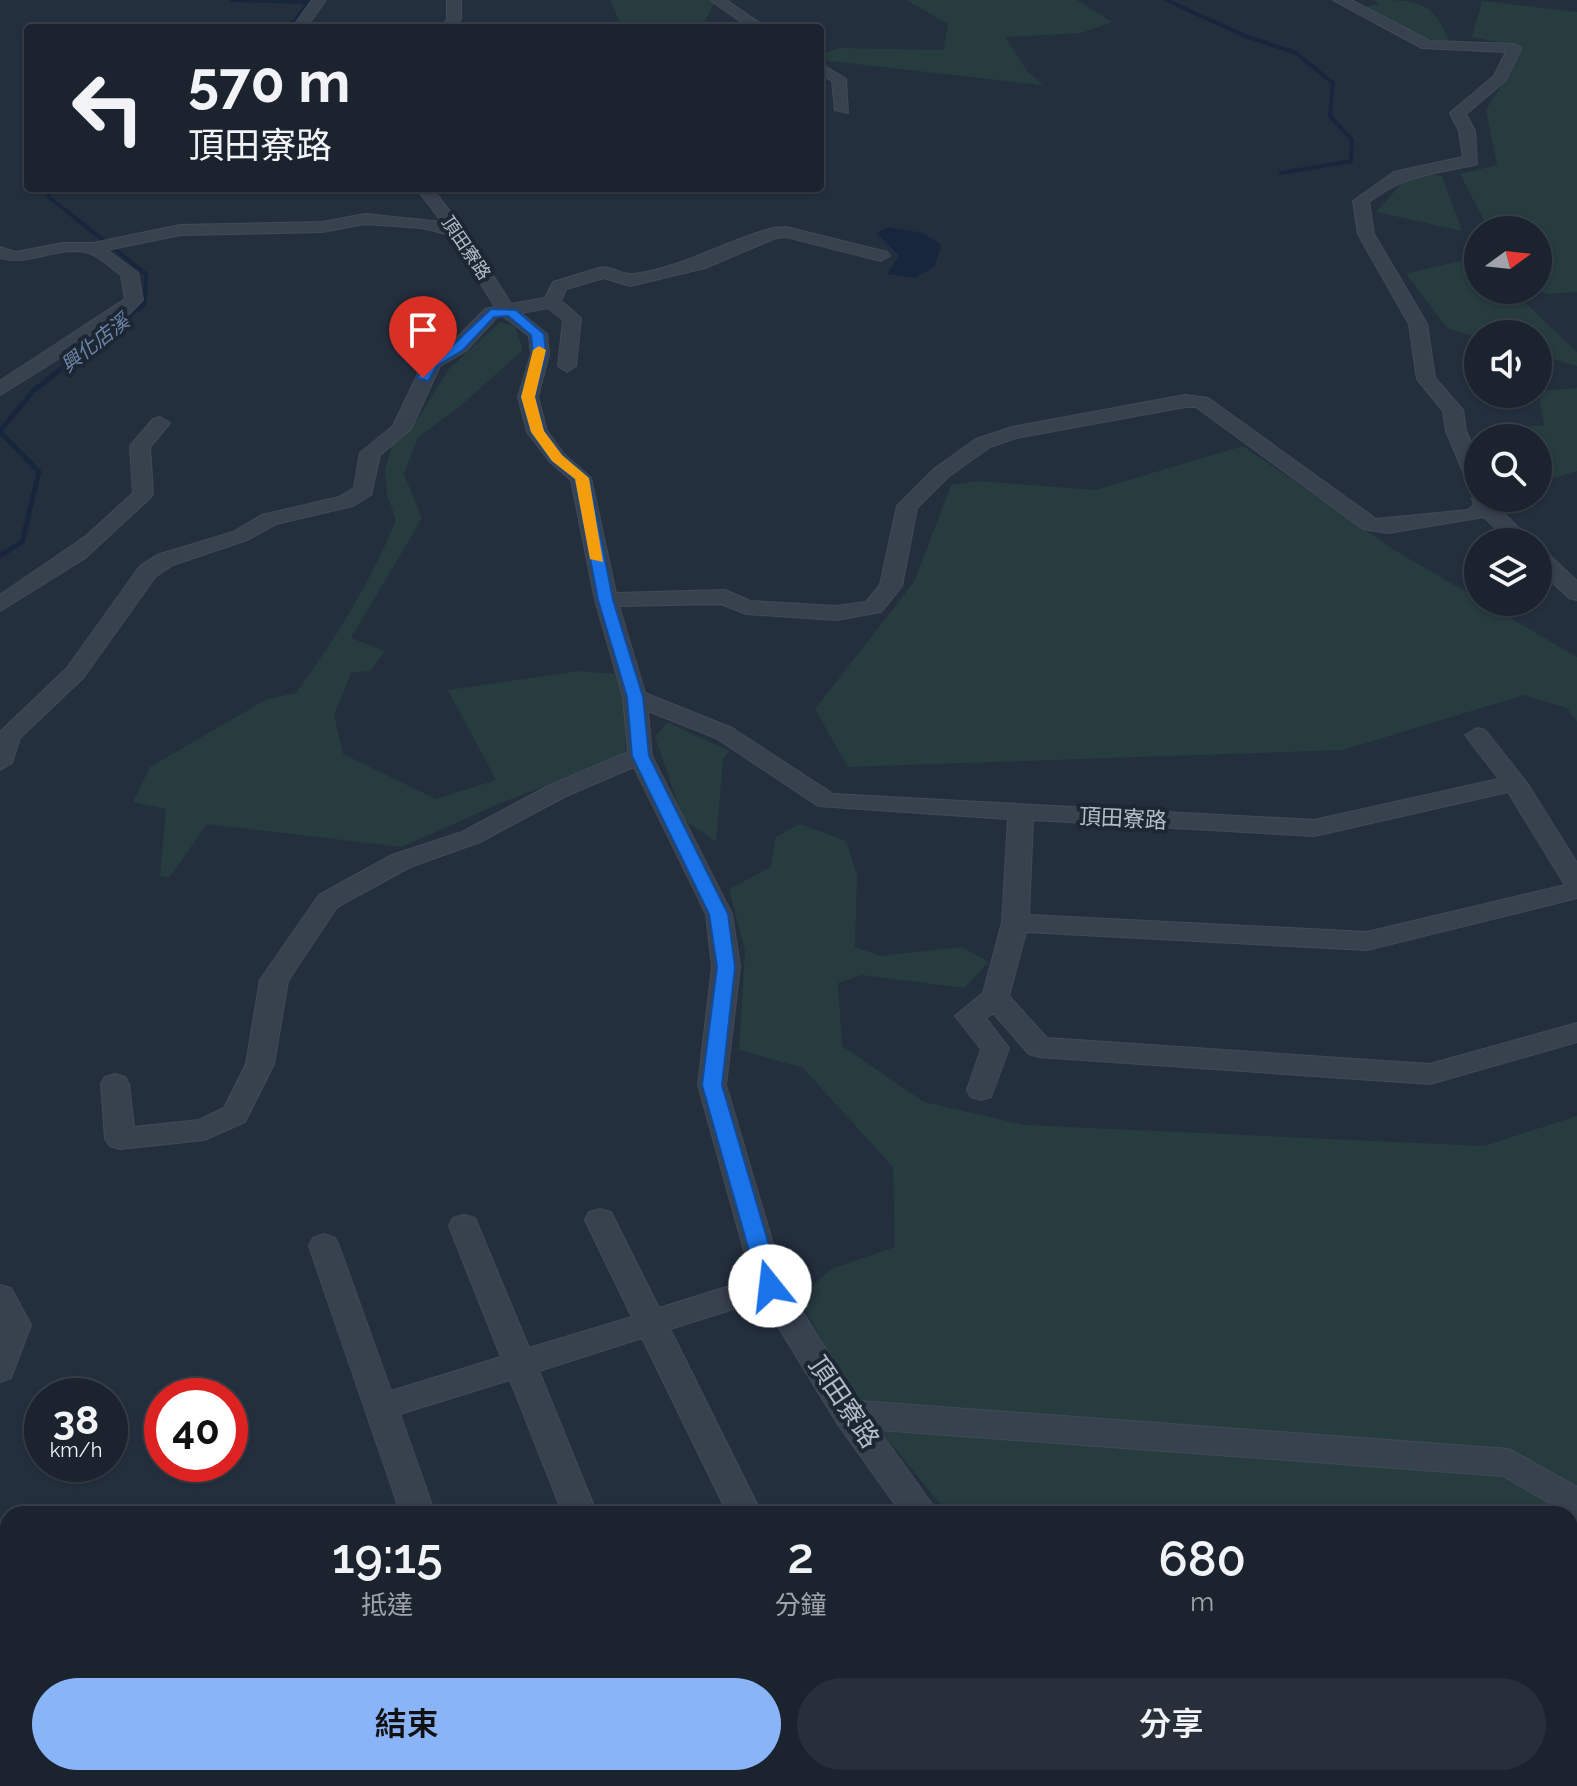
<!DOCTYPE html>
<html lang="zh-TW">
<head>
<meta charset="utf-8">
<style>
	:root { --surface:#1b232e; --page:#282f3a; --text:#f1f3f6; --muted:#a0a4aa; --line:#39404a; --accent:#8ab4f8 }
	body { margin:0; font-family:Raleway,"Noto Sans TC",sans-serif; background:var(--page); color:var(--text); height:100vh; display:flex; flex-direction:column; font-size:30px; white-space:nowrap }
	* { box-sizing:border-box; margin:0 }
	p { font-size:26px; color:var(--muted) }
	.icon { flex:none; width:44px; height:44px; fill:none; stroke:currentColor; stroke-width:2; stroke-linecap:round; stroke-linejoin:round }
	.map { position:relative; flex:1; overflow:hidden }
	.side { position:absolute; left:0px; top:1506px; width:1578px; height:280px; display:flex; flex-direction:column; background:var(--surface); border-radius:24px 24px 0 0; box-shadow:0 2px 6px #0004,0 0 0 2px var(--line) }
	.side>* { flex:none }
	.banner { position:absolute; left:24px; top:24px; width:800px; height:168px; border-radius:8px; box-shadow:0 2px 6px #0004,0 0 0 2px var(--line); background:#1b232e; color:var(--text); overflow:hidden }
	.needle { width:52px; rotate:75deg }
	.tools { position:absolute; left:1464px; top:216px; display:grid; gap:16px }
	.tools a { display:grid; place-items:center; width:88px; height:88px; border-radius:50%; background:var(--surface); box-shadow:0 2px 6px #0004,0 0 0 2px var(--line); font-size:40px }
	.speed { position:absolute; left:24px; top:1378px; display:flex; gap:16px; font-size:40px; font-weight:700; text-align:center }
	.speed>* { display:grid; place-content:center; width:104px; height:104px; border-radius:50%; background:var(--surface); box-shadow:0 2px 6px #0004,0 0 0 2px var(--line); line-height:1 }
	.speed small { font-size:20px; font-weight:400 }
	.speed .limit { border:12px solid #d22; background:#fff; color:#111 }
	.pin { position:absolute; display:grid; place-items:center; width:68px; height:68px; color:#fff; margin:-82px -34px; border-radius:50% 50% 50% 0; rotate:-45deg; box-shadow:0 0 8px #0007 }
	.pin .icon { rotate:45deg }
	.me { position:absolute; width:88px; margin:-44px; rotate:344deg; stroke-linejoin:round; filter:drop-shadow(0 0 6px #0008) }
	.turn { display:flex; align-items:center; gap:28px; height:168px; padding:0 32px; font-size:36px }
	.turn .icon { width:104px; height:104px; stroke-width:2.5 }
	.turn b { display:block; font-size:56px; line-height:68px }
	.eta { display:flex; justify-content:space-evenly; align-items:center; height:136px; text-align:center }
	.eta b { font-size:48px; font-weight:600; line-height:56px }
	.cta { display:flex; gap:16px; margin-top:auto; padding:16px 32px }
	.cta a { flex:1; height:92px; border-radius:48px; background:var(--accent); color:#111; font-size:32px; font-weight:600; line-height:92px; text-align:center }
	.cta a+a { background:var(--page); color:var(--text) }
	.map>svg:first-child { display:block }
	.green { fill:#263c3f }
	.water { fill:#17263c }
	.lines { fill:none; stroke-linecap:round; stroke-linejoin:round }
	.stream-far1 { stroke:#17263c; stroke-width:4 }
	.stream { stroke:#17263c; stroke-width:5 }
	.minor-casing { stroke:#414a57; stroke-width:2 }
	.minor { fill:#38414e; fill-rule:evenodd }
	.route { fill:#1a73e8; stroke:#114b97; stroke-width:2 }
	.slow { fill:#f59e0b }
	.labels { text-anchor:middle; stroke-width:8; stroke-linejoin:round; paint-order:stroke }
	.far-street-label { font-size:18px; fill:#b4bcc9; stroke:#1d2633 }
	.far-water-label { font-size:20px; font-style:italic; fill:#6d86a8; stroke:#1d2633 }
	.street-label { font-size:22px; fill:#b4bcc9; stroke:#1d2633 }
	.near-street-label { font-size:26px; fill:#b4bcc9; stroke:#1d2633 }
</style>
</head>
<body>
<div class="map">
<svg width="1577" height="1786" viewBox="0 0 1577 1786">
	<rect width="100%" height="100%" fill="#242f3e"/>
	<g class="green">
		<path d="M610,0H716L701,28H622Z"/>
		<path d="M906,0H1077L1112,22L1081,33L1005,37L1027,71L1043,85L820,60V55L839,48L943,50L948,24Z"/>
		<path d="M1374,0C1417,0 1433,0 1449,41L1425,42L1360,8L1380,4Z"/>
		<path d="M1482,1L1577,12V292L1545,294L1538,287V230H1489L1460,174L1497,165L1486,110L1524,48L1472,37Z"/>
		<path d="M1412,172L1442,176L1462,231L1376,212Z"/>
		<path d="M1476,257L1478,290H1512L1577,352V366L1538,355V334H1478V337L1448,329L1406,274Z"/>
		<path d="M500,322L515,326L523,350L458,408L418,437L404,474L422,518L351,638L385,651L371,670L351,673L334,715L343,754L436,799L496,780L448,690L578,671L615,674L626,706L625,755L496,805L402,847L207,824L169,878L160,876L166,809L133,802L150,767L267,699L296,693C336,638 370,583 396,520L387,494L385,469L393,443L415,423L449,369Z"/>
		<path d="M1577,388V471L1538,482V438H1483L1481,431L1544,425L1538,391Z"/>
		<path d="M1243,446L1396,551L1577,657V722L1567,708L1524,695L1343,750L848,767L815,709L914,582L951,485L978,481L1095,490Z"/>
		<path d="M667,722L729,751L723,759L716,842L683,819L655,737Z"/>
		<path d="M800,824L846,841L857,875L855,947L880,956L962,947L989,962L964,988L862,975L838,983L842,1046L924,1102L1024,1125L1484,1146L1577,1116V1786H1161L1155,1778H1570V1514H948L854,1397L799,1298L831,1269L895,1247L893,1167L803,1068L739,1050L745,951L729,889L771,867L776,837Z"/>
		<path d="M362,1778H533L538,1786H356Z"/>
	</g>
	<path class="water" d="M888,227L923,233L941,245L935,266L916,278L887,274L899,256L876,233Z"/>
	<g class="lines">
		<g class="stream-far1">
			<path d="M232,0L309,2L295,21L282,28"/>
			<path d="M1166,0L1243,35L1296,53L1333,83L1330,116L1352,140L1351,161L1281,173"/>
			<path d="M46,188L50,198L146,274L145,293"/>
		</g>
		<g class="stream">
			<path d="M0,431L33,391L144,304L145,291"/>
			<path d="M0,432L39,472L22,542L0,556"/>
		</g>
		<g class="minor-casing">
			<g id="minor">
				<path d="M312,0H326L306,28H292Z"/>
				<path d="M447,0H461V19L455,28H441L447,19Z"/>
				<path d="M710,0H726L767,28H750Z"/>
				<path d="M1333,0H1351L1430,41L1515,44L1522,48L1505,81L1466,114L1475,131L1477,164C1433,175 1407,173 1369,202L1374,234L1427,324L1435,378L1463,410L1466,431L1478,459V489L1468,483L1446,431L1443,411L1417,379L1409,324L1358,234L1353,201L1394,172L1463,157L1459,131L1450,113L1494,76L1506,52L1422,48Z"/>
				<path d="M820,63L846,79L848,113L835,110L832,81L820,73Z"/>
				<path d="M416,188H432L465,231L511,304L545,298L553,282L599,268C612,265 622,276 635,274C685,267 726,240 773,228L786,227L887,252L890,256L881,261L786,237L776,238L705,268L630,286L604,278L566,289L561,301L581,318L576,366L567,372L558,366L563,320L548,308L521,313L547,334L549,354L538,397L547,431L564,454L591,478L616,593L725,590L750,601L836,606L866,602L880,585L897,506L934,469L976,439L1012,427L1185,395L1208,398L1376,519L1468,510L1474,505L1472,498L1478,493V498H1492L1495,505L1529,538L1533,542H1510L1484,517L1388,533L1363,529L1196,407H1185L1016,438L990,447L948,477L917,508L902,586L881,612L836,620L746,614L721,604L619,606L645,693L732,728L833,794L1314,820L1499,779L1465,735L1477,728L1485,730L1527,783L1577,863V898L1367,950L1026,932L1009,996L1047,1038L1430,1064L1577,1023V1042L1430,1084L1039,1057L1029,1054L993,1013L986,1018L1009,1048L991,1097L981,1100L971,1097L967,1090L981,1049L955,1016L983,993L1002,923L1008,819L818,806L716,738L648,711L652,756L732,914L740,967L726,1085L785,1284L859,1401L1509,1449L1577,1487V1519L1503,1476L879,1430L939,1514H902L837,1423L762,1300L670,1329L762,1514H728L642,1338L539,1371L597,1514H563L510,1380L400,1414L435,1514H401L309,1246L313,1238L324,1234L335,1238L339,1246L391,1391L501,1357L449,1226L453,1218L464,1215L475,1218L529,1348L632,1317L585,1220L589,1212L600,1209L611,1212L659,1308L752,1279L698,1085L712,967L706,914L634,767L566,796L480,842L410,867L337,907L288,981L274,1064L245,1122L204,1140L120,1149L110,1146L105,1139L101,1084L105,1077L115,1074L125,1077L129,1084L134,1127L199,1120L224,1108L246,1064L260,980L319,895L392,855L462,832L548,786L628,752L623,697L595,600L571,480L550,462L527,432L518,397L531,354L529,336L503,316L497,317L466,351L440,366L411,429L380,455L371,495L353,506L276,524L247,540L173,565L156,576L83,678L20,738L12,763L0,770V732L67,668L140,566L157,555L233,532L262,515L339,497L354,488L360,453L393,426L425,359L452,343L485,309L495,307L451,235L422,228L365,224L322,232L180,235L107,250L138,273L143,300L126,317L0,395V381L125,299L121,275C112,269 99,256 89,253C60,244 29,267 0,258V247L16,252L63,243H93L180,225L322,222L365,214L442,222ZM1508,792L1565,885L1367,932L1029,915L1033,820L1314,836Z"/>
				<path d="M160,417L170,423L150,447L153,494L150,498L84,559L0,611V595L86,536L133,493L130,446L153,419Z"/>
				<path d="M1538,551L1546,552L1577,581V600L1569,598L1538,569Z"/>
				<path d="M0,1285L11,1288L31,1325L11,1378L0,1382Z"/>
				<path d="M1130,1778H1171L1174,1786H1134Z"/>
			</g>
		</g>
		<use href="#minor" class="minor"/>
	</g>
	<path class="route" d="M491,309L516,310L544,334L546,354L535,397L544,431L562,455L589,478L613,600L643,697L649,756L728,914L735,967L722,1085L781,1286L770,1295L759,1286L702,1085L717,967L709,914L632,756L627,697L598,600L575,479L552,461L531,432L521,397L533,354L531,335L508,316L494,317L463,350L437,366L428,381L417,378L428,360L454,344Z"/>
	<path class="slow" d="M539,346L546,350L535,397L544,431L562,455L589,478L603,562L590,559L575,479L552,461L531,432L521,397L533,350Z"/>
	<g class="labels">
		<g class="far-street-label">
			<text transform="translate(466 248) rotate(56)" y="6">頂田寮路</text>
		</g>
		<g class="far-water-label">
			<text transform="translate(95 343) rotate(-38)" y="7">興化店溪</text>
		</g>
		<g class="street-label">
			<text transform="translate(1123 818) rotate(3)" y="8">頂田寮路</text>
		</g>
		<g class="near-street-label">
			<text transform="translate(844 1402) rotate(56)" y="9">頂田寮路</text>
		</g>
	</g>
</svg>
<div class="tools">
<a><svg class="needle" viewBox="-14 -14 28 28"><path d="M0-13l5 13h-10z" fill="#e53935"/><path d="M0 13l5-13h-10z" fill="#a0a4aa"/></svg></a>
<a><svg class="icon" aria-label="sound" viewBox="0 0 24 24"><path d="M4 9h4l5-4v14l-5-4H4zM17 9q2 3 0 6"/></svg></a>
<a><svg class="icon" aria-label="search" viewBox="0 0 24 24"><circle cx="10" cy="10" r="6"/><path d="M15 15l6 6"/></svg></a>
<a><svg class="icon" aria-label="layers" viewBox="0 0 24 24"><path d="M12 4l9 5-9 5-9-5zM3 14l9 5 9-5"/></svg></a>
</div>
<div class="speed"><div>38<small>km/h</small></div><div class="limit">40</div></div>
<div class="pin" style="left:423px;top:378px;background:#d93025"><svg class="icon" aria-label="arrive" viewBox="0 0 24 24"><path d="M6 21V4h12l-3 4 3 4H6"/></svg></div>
<svg class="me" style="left:770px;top:1286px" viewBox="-20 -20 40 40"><circle r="19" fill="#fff"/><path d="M0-13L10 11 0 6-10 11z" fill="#1a73e8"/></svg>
<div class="banner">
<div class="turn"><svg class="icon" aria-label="left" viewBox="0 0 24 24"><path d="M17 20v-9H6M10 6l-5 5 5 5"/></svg><div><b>570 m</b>頂田寮路</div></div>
</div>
<section class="side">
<div class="eta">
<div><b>19:15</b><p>抵達</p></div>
<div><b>2</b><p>分鐘</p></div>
<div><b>680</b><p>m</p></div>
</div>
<div class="cta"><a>結束</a><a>分享</a></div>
</section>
</div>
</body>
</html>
